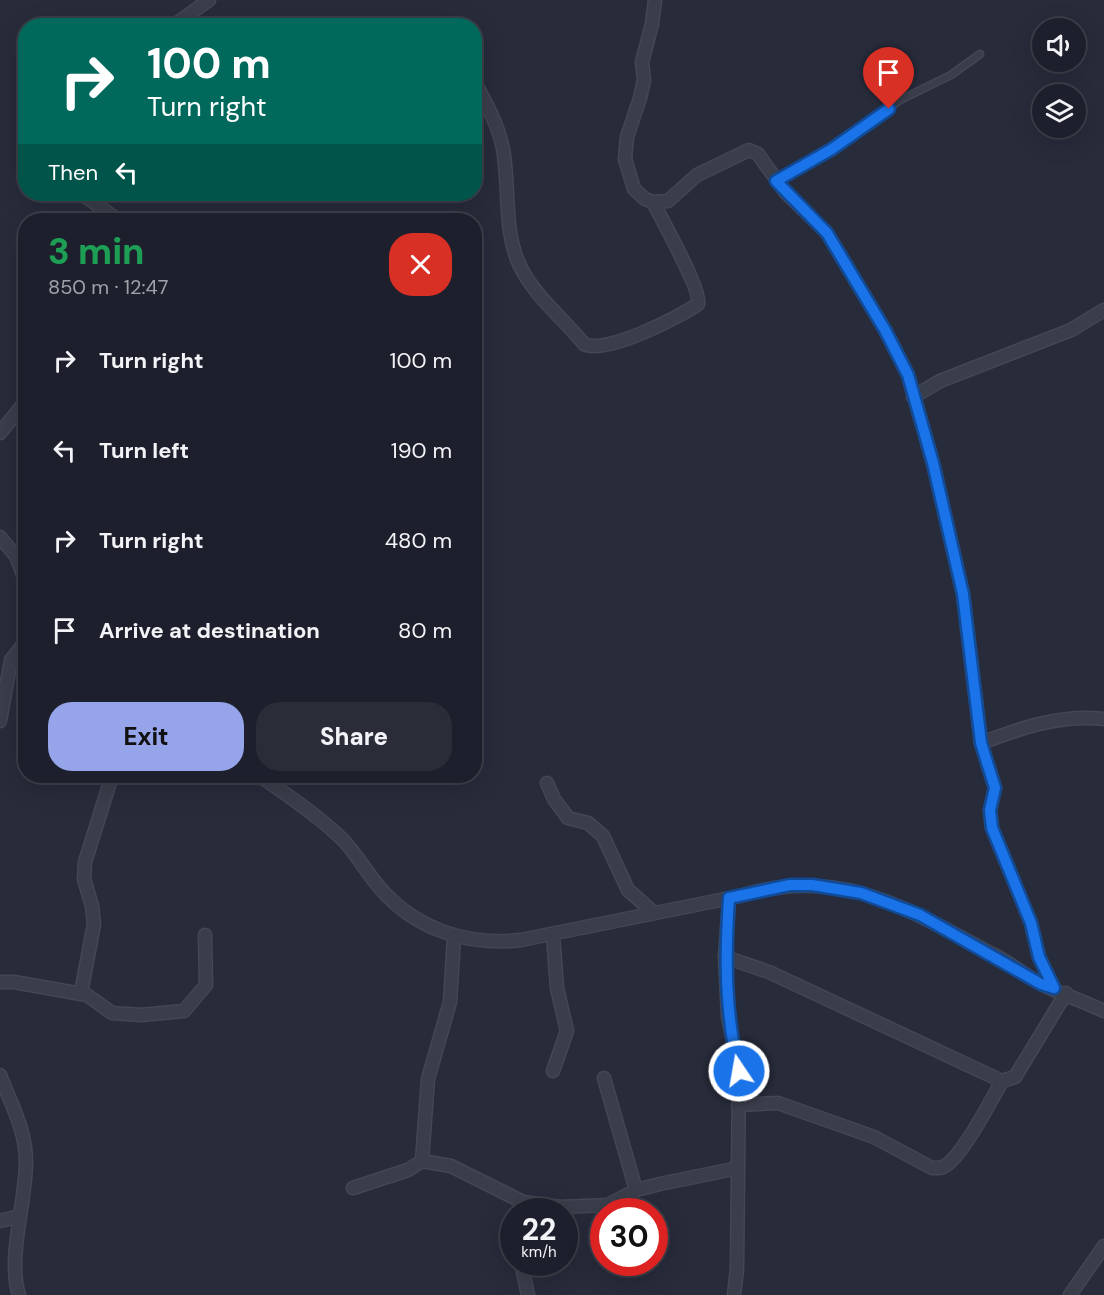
<!DOCTYPE html>
<html lang="en">
<head>
<meta charset="utf-8">
<style>
	:root { --surface:#1d202c; --page:#2a2d38; --text:#f1f3f6; --muted:#a0a3a9; --line:#3b3e48; --accent:#96a4ea }
	body { margin:0; font-family:"DM Sans",sans-serif; background:var(--page); color:var(--text); height:100vh; display:flex; flex-direction:column; font-size:22px; white-space:nowrap }
	* { box-sizing:border-box; margin:0 }
	p { font-size:20px; color:var(--muted) }
	.icon { flex:none; width:33px; height:33px; fill:none; stroke:currentColor; stroke-width:2; stroke-linecap:round; stroke-linejoin:round }
	.map { position:relative; flex:1; overflow:hidden }
	.drawer { position:absolute; left:18px; top:213px; width:464px; height:570px; display:flex; flex-direction:column; background:var(--surface); border-radius:24px; box-shadow:0 6px 24px #0002,0 0 0 2px var(--line) }
	.drawer>* { flex:none }
	.guide { position:absolute; left:18px; top:18px; width:464px; height:183px; border-radius:24px; box-shadow:0 6px 24px #0002,0 0 0 2px var(--line); background:#00695c; color:#fff; overflow:hidden }
	.buttons { position:absolute; left:1032px; top:18px; display:grid; gap:12px }
	.buttons a { display:grid; place-items:center; width:54px; height:54px; border-radius:50%; background:var(--surface); box-shadow:0 6px 24px #0002,0 0 0 2px var(--line); font-size:30px }
	.speed { position:absolute; left:500px; top:1198px; display:flex; gap:12px; font-size:30px; font-weight:700; text-align:center }
	.speed>* { display:grid; place-content:center; width:78px; height:78px; border-radius:50%; background:var(--surface); box-shadow:0 6px 24px #0002,0 0 0 2px var(--line); line-height:1 }
	.speed small { font-size:15px; font-weight:400 }
	.speed .limit { border:9px solid #d22; background:#fff; color:#111 }
	.pin { position:absolute; display:grid; place-items:center; width:51px; height:51px; color:#fff; margin:-62px -26px; border-radius:50% 50% 50% 0; rotate:-45deg; box-shadow:0 0 6px #0007 }
	.pin .icon { rotate:45deg }
	.me { position:absolute; width:66px; margin:-33px; rotate:348deg; stroke-linejoin:round; filter:drop-shadow(0 0 4px #0008) }
	.turn { display:flex; align-items:center; gap:21px; height:126px; padding:0 30px; font-size:27px }
	.turn .icon { width:78px; height:78px; stroke-width:2.5 }
	.turn b { display:block; font-size:42px; line-height:51px }
	.then { display:flex; align-items:center; height:57px; padding:0 30px; background:#0003; gap:12px; font-size:22px }
	.round { display:grid; place-items:center; flex:none; width:63px; height:63px; border-radius:24px; background:var(--page) }
	.summary { display:flex; align-items:center; justify-content:space-between; height:102px; padding:0 30px }
	h1 { font-size:36px; font-weight:800; line-height:45px; color:#1e9e55 }
	.cta { display:flex; gap:12px; margin-top:auto; padding:12px 30px }
	.cta a { flex:1; height:69px; border-radius:24px; background:var(--accent); color:#111; font-size:24px; font-weight:800; line-height:69px; text-align:center }
	.cta a+a { background:var(--page); color:var(--text) }
	ul { padding:0; list-style:none }
	li { display:flex; align-items:center; gap:18px; height:90px; padding:0 30px }
	li div { flex:1 }
	li b { display:block; font-size:22px }
	li em { font-style:normal }
	.map>svg:first-child { display:block }
	.lines { fill:none; stroke-linecap:round; stroke-linejoin:round }
	.service-casing { stroke:#434653; stroke-width:9 }
	.minor-casing { stroke:#434653; stroke-width:15 }
	.service { stroke:#3a3d4a; stroke-width:6 }
	.minor { stroke:#3a3d4a; stroke-width:12 }
	.route-casing { stroke:#114b97; stroke-width:15 }
	.route { stroke:#1a73e8; stroke-width:10 }
</style>
</head>
<body>
<div class="map">
<svg width="1104" height="1295" viewBox="0 0 1104 1295">
	<rect width="100%" height="100%" fill="#272b3a"/>
	<g class="lines">
		<g class="service-casing">
			<path id="service" d="M776,181L832,149L900,100L951,75L980,54"/>
		</g>
		<g class="minor-casing">
			<g id="minor">
				<path d="M655,0L652,24L642,62L644,80L640,98L627,137L625,159L634,189L645,199L653,202L668,201L697,175L749,150L758,154L785,192L827,233L885,330L908,375L933,463L963,594L981,743L995,788L990,810L992,828L1031,923L1039,957L1054,988"/>
				<path d="M173,26L209,0"/>
				<path d="M474,81C486,103 498,124 503,149C510,187 503,231 520,266C535,297 563,318 584,344C605,355 678,318 698,304C702,291 662,220 653,202"/>
				<path d="M82,194L118,220"/>
				<path d="M913,397L940,381L1071,330L1104,310"/>
				<path d="M0,433L26,401"/>
				<path d="M0,537L16,556L26,582"/>
				<path d="M0,721L11,660L26,641"/>
				<path d="M981,743C1021,728 1061,714 1104,719"/>
				<path d="M260,776C288,796 319,816 344,841C357,855 367,873 380,888C416,930 468,946 521,940L740,896C843,864 910,911 998,957C1013,965 1026,976 1041,984C1061,994 1083,1001 1104,1011"/>
				<path d="M547,783L554,799L568,818L588,823L603,836L628,890L653,912"/>
				<path d="M729,899L725,957L728,1017L739,1071L737,1269L734,1295"/>
				<path d="M553,935L557,988L567,1031L553,1071"/>
				<path d="M725,957L769,972L1002,1081L1015,1077L1066,993"/>
				<path d="M0,982H14L87,995L112,1013L141,1015L184,1011L206,985L205,935"/>
				<path d="M81,993L94,924L92,906L84,879L85,862L112,776"/>
				<path d="M0,1075C11,1104 26,1130 26,1162C26,1201 7,1259 19,1295"/>
				<path d="M604,1078L636,1190"/>
				<path d="M738,1105L778,1103L874,1137L932,1168C937,1168 940,1169 945,1166C963,1155 990,1102 1002,1081"/>
				<path d="M422,1161L451,1166L523,1202L560,1207L608,1205L636,1190L660,1184L738,1168"/>
				<path d="M353,1188L408,1170L422,1161L428,1079L450,1002L454,937"/>
				<path d="M0,1221L20,1216"/>
				<path d="M521,1263L528,1295"/>
				<path d="M1070,1295L1104,1246"/>
			</g>
		</g>
		<use href="#service" class="service"/>
		<use href="#minor" class="minor"/>
	</g>
	<g class="lines">
		<g class="route-casing">
			<path id="route" d="M739,1071C725,1013 725,958 729,898L790,885H812L861,893L920,915L1041,984L1054,988L1039,957L1031,923L992,828L990,810L995,788L981,743L963,594L933,463L908,375L885,330L827,233L776,181L832,149L889,109"/>
		</g>
		<use href="#route" class="route"/>
	</g>
</svg>
<div class="buttons">
<a><svg class="icon" aria-label="sound" viewBox="0 0 24 24"><path d="M4 9h4l5-4v14l-5-4H4zM17 9q2 3 0 6"/></svg></a>
<a><svg class="icon" aria-label="layers" viewBox="0 0 24 24"><path d="M12 4l9 5-9 5-9-5zM3 14l9 5 9-5"/></svg></a>
</div>
<div class="speed"><div>22<small>km/h</small></div><div class="limit">30</div></div>
<div class="pin" style="left:889px;top:109px;background:#d93025"><svg class="icon" aria-label="arrive" viewBox="0 0 24 24"><path d="M6 21V4h12l-3 4 3 4H6"/></svg></div>
<svg class="me" style="left:739px;top:1071px" viewBox="-20 -20 40 40"><circle r="17" fill="#1a73e8" stroke="#fff" stroke-width="3"/><path d="M0-11L8 9 0 5-8 9z" fill="#fff"/></svg>
<div class="guide">
<div class="turn"><svg class="icon" aria-label="right" viewBox="0 0 24 24"><path d="M7 20v-9h11M14 6l5 5-5 5"/></svg><div><b>100 m</b>Turn right</div></div>
<div class="then">Then<svg class="icon" aria-label="left" viewBox="0 0 24 24"><path d="M17 20v-9H6M10 6l-5 5 5 5"/></svg></div>
</div>
<section class="drawer">
<div class="summary"><div><h1>3 min</h1><p>850 m · 12:47</p></div><a class="round" style="background:#d93025;color:#fff"><svg class="icon" aria-label="close" viewBox="0 0 24 24"><path d="M6 6l12 12M18 6L6 18"/></svg></a></div>
<ul>
<li><svg class="icon" aria-label="right" viewBox="0 0 24 24"><path d="M7 20v-9h11M14 6l5 5-5 5"/></svg><div><b>Turn right</b></div><em>100 m</em></li>
<li><svg class="icon" aria-label="left" viewBox="0 0 24 24"><path d="M17 20v-9H6M10 6l-5 5 5 5"/></svg><div><b>Turn left</b></div><em>190 m</em></li>
<li><svg class="icon" aria-label="right" viewBox="0 0 24 24"><path d="M7 20v-9h11M14 6l5 5-5 5"/></svg><div><b>Turn right</b></div><em>480 m</em></li>
<li><svg class="icon" aria-label="arrive" viewBox="0 0 24 24"><path d="M6 21V4h12l-3 4 3 4H6"/></svg><div><b>Arrive at destination</b></div><em>80 m</em></li>
</ul>
<div class="cta"><a>Exit</a><a>Share</a></div>
</section>
</div>
</body>
</html>
